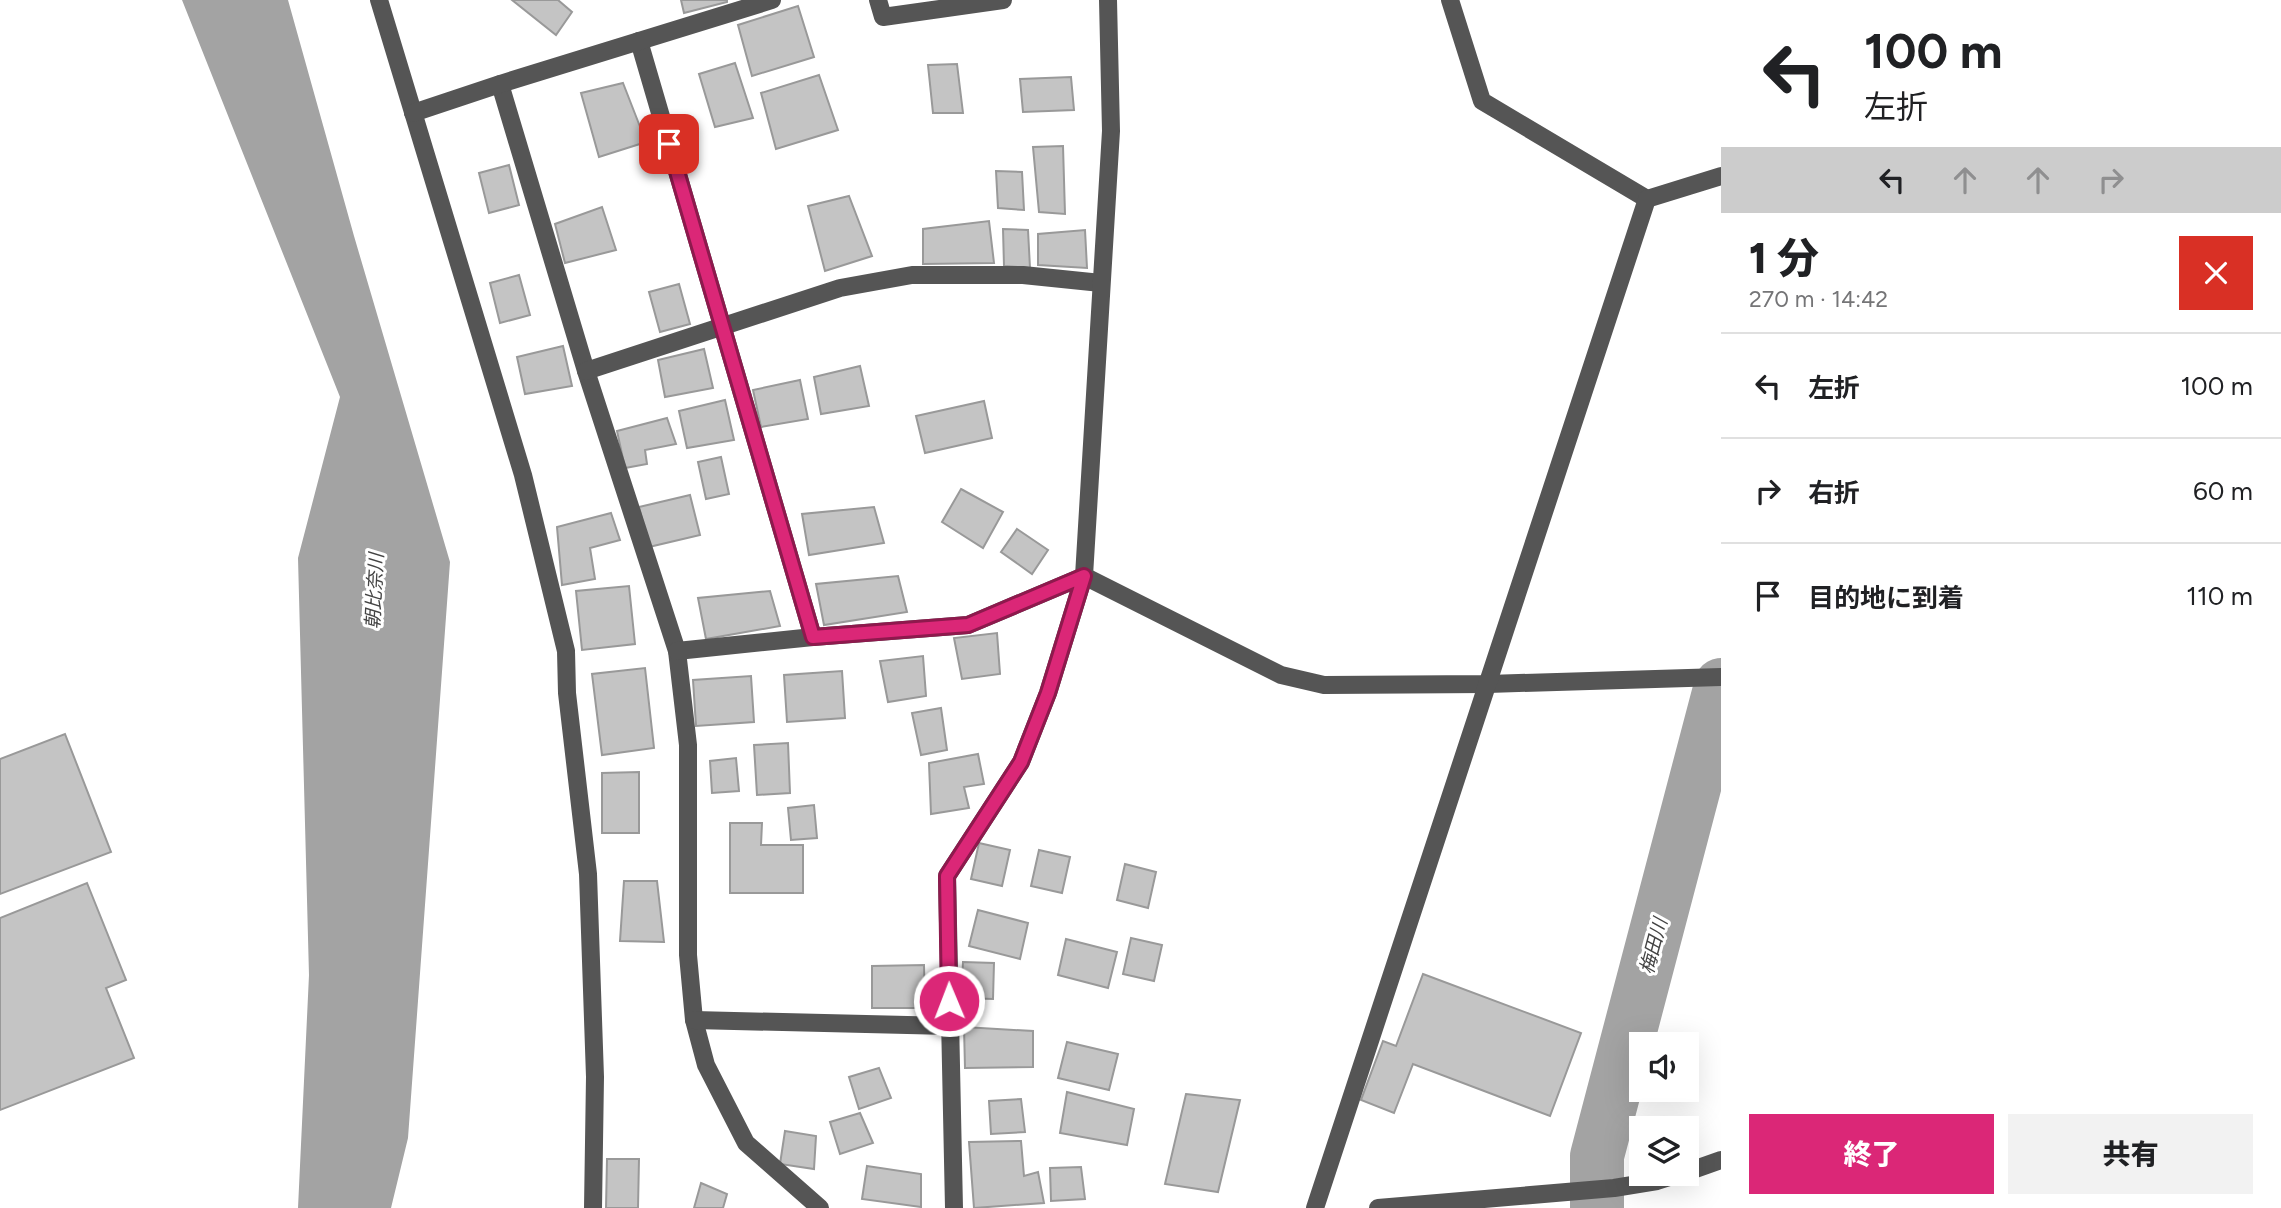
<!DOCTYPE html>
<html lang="ja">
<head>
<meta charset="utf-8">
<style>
	:root { --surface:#fff; --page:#f2f2f2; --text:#202124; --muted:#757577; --line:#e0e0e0; --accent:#db2777 }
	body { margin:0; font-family:Figtree,"Noto Sans JP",sans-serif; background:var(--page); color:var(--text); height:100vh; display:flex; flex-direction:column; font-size:26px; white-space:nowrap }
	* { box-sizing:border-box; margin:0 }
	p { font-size:23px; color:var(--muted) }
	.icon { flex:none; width:38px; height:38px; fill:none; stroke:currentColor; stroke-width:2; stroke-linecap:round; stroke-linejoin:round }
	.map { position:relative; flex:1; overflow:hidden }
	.side { display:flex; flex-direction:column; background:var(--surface); width:560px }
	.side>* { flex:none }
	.top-card { background:#fff; color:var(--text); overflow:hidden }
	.tools { position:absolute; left:1629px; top:1032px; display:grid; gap:14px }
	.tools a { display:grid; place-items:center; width:70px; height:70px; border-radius:0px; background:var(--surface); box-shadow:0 7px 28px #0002; font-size:35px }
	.pin { position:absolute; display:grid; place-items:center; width:60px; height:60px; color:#fff; margin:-30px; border-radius:14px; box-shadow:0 4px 10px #0006 }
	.me { position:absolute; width:77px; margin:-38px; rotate:359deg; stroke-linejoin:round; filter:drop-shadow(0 0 5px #0008) }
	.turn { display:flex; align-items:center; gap:24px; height:147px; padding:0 28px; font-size:32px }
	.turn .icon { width:91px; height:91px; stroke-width:2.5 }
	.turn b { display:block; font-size:49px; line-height:60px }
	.lanes { display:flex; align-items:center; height:66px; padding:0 28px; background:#0003; justify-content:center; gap:35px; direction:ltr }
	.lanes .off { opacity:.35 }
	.round { display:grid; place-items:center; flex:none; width:74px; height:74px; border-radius:0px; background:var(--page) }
	.summary { display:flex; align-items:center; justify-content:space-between; height:119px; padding:0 28px }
	h1 { font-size:42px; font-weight:800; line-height:52px }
	.primary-button { display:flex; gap:14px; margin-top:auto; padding:14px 28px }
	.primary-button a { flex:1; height:80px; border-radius:0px; background:var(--accent); color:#fff; font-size:28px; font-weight:800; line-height:80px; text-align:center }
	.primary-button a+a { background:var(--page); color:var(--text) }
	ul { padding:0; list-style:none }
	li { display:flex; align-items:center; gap:21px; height:105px; padding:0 28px; border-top:2px solid var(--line) }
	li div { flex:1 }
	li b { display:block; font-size:26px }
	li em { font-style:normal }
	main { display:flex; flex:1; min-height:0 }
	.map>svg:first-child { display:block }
	.water { fill:#a3a3a3 }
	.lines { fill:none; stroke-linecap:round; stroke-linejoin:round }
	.river { stroke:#a3a3a3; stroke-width:54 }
	.building { fill:#c4c4c4; stroke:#999; stroke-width:2 }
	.minor { stroke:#555; stroke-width:18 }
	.route-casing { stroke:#8e194d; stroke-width:18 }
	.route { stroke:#db2777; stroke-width:12 }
	.labels { text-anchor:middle; stroke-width:6; stroke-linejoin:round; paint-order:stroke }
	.water-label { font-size:19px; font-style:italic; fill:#444; stroke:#fff }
</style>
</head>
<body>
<main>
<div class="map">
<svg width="1721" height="1208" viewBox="0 0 1721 1208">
	<rect width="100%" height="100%" fill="#fff"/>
	<path class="water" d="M182,0H288L354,236L450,562L408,1138L391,1208H298L309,975L298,558L340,397Z"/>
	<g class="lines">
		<path class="river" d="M1597,1208V1156L1721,685"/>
	</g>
	<g class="building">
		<path d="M512,0H558L572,12L556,35Z"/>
		<path d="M681,0H727V2L684,13Z"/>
		<path d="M798,6L814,57L752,76L738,25Z"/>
		<path d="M735,63L753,118L715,127L699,74Z"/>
		<path d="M957,64L963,113H933L928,65Z"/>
		<path d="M819,75L838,130L776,149L761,93Z"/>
		<path d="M1071,77L1074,110L1023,112L1020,79Z"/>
		<path d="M623,83L646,142L599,157L581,93Z"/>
		<path d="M1063,146L1065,214L1039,212L1033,147Z"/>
		<path d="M509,165L519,205L489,213L479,173Z"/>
		<path d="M996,171L1022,172L1024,210L998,208Z"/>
		<path d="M849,196L872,256L825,271L808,206Z"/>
		<path d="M602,207L616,250L565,263L555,224Z"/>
		<path d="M989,221L994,263L923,264V229Z"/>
		<path d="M1003,229L1028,230L1030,268L1004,266Z"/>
		<path d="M1085,230L1087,268L1038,265V234Z"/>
		<path d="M519,275L530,315L500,323L490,283Z"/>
		<path d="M679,284L690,324L660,332L649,292Z"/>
		<path d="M563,346L572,386L525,394L517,357Z"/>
		<path d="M704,349L713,388L665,397L658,360Z"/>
		<path d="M860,366L869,406L821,414L814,377Z"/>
		<path d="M800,380L808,419L761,427L753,390Z"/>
		<path d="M725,400L734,440L687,448L679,411Z"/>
		<path d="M984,401L992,438L925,453L916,416Z"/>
		<path d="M667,418L676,444L645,450L647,464L625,468L617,431Z"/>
		<path d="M721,457L729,494L706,499L698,462Z"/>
		<path d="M961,489L1003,512L983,548L942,522Z"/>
		<path d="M690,495L700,535L649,547L639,507Z"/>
		<path d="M874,507L884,543L809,555L802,514Z"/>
		<path d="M611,513L620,540L590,548L595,579L562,585L557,527Z"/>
		<path d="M1017,529L1048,550L1032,574L1001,552Z"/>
		<path d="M898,576L907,612L824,625L816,584Z"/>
		<path d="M629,586L635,644L582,650L576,591Z"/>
		<path d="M770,591L780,626L706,639L698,598Z"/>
		<path d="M997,633L1000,674L962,679L954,638Z"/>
		<path d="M923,656L926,696L888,702L880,661Z"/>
		<path d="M645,668L654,748L602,755L592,674Z"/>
		<path d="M842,671L845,718L787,722L784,675Z"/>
		<path d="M751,676L754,722L696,726L693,680Z"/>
		<path d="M941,708L947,750L921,755L912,713Z"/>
		<path d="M65,734L111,852L0,894V759Z"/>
		<path d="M788,743L790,793L757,795L754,745Z"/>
		<path d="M978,754L984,784L964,787L969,808L931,814L929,763Z"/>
		<path d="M736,758L739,791L712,793L710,761Z"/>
		<path d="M639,772V833H602V773Z"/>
		<path d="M814,805L817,838L791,840L788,808Z"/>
		<path d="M730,823H762L761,845H803V893H730Z"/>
		<path d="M979,843L1010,850L1002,886L971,879Z"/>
		<path d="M1039,850L1070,857L1062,893L1031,886Z"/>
		<path d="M1125,864L1156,872L1148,908L1117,900Z"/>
		<path d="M624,881H657L664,942L620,941Z"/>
		<path d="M87,883L126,980L106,988L134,1058L0,1110V918Z"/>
		<path d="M978,910L1028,923L1020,959L969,946Z"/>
		<path d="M1131,938L1162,945L1154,981L1123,974Z"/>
		<path d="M1066,939L1117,952L1108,988L1058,975Z"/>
		<path d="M963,962L994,963L993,999L961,998Z"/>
		<path d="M924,965L925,1008H872V966Z"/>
		<path d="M1423,974L1581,1033L1550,1116L1413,1064L1394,1113L1361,1100L1383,1041L1396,1046Z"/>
		<path d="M964,1027L1033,1031V1067L965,1068Z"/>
		<path d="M1067,1042L1118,1054L1109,1090L1058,1078Z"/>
		<path d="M879,1068L891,1098L859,1109L849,1077Z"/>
		<path d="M1067,1092L1134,1109L1127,1145L1060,1133Z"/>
		<path d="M1186,1094L1240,1100L1218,1192L1165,1184Z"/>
		<path d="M1021,1099L1025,1132L991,1134L989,1101Z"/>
		<path d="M860,1113L873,1143L840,1154L830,1122Z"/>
		<path d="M785,1131L816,1136L814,1169L780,1164Z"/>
		<path d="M1021,1141L1024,1176L1038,1172L1044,1203L974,1208L969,1142Z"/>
		<path d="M607,1159H639L638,1208H606Z"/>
		<path d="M867,1166L921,1174V1207L862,1199Z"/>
		<path d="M1081,1167L1085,1199L1051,1201L1050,1168Z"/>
		<path d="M701,1183L727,1194L723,1208H694Z"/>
	</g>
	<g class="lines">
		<g class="minor">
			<path d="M379,0L523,475L566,651L567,693L588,874L595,1077L593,1208"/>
			<path d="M878,0L883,17L1003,0"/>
			<path d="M1450,0L1482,101L1647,199"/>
			<path d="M639,41L813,637"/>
			<path d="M500,84L586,371L677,651L688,745V955L694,1020L706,1065L746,1143L820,1208"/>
			<path d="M413,113L500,84L772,0"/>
			<path d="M586,371L840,288L912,275H1023L1101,283"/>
			<path d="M677,651L813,637L968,625L1084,576L1281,675L1324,685L1488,684L1721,677"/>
			<path d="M694,1020L949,1026"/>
			<path d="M1687,1172L1721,1160"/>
			<path d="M954,1208L947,876L1021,762L1048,693L1084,576L1111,131L1108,0"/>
			<path d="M1315,1208L1647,199L1721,176"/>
			<path d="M1378,1208L1614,1188L1657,1181L1679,1174"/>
		</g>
	</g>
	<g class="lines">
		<g class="route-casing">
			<path id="route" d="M669,144L813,637L968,625L1084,576L1048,693L1021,762L947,876L949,1001"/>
		</g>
		<use href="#route" class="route"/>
	</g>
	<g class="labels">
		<g class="water-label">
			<text transform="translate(374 591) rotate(-87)" y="7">朝比奈川</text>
			<text transform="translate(1653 946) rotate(-75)" y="7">梅田川</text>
		</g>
	</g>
</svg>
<div class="tools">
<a><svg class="icon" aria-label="sound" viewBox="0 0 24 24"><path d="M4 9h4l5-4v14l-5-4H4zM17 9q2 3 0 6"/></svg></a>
<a><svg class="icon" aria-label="layers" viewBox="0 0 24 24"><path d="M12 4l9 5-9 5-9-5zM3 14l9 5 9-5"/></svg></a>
</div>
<div class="pin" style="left:669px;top:144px;background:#d93025"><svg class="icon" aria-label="arrive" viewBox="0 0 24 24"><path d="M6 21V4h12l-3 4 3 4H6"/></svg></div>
<svg class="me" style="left:949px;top:1001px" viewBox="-20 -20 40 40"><circle r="17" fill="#db2777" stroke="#fff" stroke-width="3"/><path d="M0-11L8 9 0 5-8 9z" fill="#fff"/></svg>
</div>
<section class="side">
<div class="top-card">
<div class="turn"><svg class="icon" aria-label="left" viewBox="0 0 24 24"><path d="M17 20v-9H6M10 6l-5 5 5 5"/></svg><div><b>100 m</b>左折</div></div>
<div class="lanes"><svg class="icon" aria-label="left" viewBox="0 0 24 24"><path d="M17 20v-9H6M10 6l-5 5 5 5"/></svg><svg class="icon off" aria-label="ahead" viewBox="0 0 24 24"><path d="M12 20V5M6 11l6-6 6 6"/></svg><svg class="icon off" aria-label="ahead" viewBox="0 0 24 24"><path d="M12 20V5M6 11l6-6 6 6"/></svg><svg class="icon off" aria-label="right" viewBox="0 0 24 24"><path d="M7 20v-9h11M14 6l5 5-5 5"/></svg></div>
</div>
<div class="summary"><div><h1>1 分</h1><p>270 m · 14:42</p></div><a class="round" style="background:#d93025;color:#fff"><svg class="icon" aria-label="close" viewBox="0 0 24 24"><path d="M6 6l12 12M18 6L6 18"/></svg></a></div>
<ul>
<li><svg class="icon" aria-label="left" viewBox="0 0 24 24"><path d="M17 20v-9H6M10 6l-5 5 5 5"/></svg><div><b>左折</b></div><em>100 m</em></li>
<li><svg class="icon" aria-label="right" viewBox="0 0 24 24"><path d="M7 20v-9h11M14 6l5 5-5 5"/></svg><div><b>右折</b></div><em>60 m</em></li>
<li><svg class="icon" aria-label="arrive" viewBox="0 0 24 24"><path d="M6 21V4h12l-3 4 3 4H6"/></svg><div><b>目的地に到着</b></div><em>110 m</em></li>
</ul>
<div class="primary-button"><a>終了</a><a>共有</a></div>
</section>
</main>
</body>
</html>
